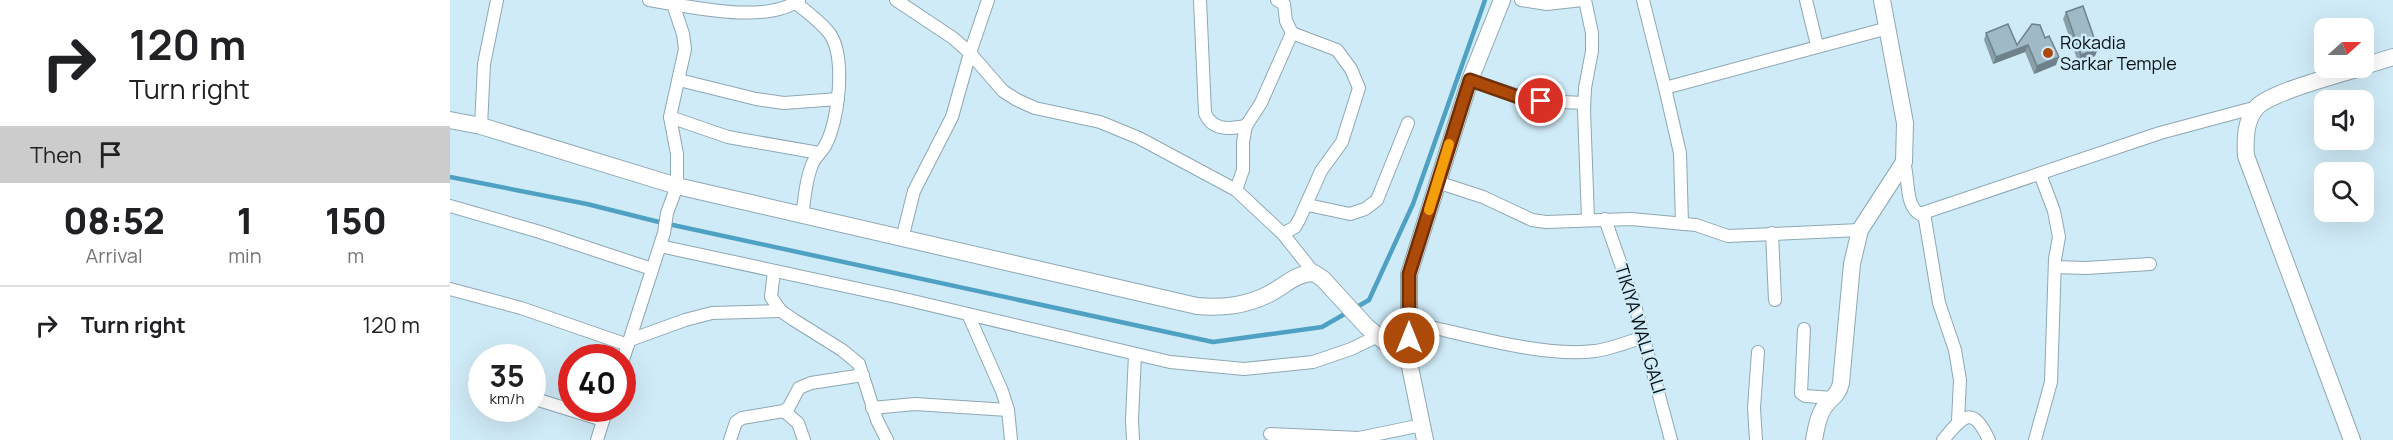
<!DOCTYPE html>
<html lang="en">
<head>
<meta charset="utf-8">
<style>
	:root { --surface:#fff; --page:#f6f6f6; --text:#202124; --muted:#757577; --line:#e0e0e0 }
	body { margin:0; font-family:Manrope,sans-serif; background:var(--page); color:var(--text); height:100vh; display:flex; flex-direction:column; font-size:22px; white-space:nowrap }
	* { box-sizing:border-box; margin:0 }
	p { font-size:20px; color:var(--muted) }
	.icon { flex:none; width:33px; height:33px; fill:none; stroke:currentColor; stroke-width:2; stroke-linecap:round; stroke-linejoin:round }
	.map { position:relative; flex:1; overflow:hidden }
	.side { display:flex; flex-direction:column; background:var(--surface); width:450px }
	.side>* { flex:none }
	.hud { background:#fff; color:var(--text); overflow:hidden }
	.needle { width:39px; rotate:69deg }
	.controls { position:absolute; left:1864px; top:18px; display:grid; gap:12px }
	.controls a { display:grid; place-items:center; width:60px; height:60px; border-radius:12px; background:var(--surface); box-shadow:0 6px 24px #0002; font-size:30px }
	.speed { position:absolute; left:18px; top:344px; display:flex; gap:12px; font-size:30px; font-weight:700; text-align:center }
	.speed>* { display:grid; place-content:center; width:78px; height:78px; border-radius:50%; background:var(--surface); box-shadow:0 6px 24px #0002; line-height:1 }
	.speed small { font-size:15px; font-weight:400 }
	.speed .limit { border:9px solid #d22; background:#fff; color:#111 }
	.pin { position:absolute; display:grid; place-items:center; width:51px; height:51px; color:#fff; margin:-26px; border:3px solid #fff; border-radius:50%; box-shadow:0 2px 6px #0007 }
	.me { position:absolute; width:66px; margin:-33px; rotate:0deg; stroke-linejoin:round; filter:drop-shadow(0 0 4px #0008) }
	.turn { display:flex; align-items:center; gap:21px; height:126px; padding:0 30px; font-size:27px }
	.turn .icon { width:78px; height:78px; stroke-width:2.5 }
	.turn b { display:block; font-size:42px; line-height:51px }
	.then { display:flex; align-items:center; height:57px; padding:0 30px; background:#0003; gap:12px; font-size:22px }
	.eta { display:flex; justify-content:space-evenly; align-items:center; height:102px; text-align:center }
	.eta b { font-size:36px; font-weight:800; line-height:42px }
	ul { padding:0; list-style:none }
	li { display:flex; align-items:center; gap:18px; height:78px; padding:0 30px; border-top:2px solid var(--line) }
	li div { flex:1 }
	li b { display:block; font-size:22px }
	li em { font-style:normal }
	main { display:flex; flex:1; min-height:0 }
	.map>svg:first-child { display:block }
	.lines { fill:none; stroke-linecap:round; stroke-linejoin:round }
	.stream { stroke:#4ea1c2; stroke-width:4.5 }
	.street-casing { stroke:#8da7b3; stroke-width:14 }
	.secondary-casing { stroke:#8da7b3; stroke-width:18 }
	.street { stroke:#fff; stroke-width:12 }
	.secondary { stroke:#fff; stroke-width:16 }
	.wall { fill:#89a0aa }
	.shaded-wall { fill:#6f828b }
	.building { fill:#9fbac6; stroke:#6f828b; stroke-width:1.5 }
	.route-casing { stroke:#703006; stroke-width:15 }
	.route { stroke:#ac4a0a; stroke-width:10 }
	.slow { stroke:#f59e0b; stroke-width:10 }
	.poi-dot { fill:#ac4a0a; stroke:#d0ebf8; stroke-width:2 }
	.labels { text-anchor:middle; stroke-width:5; stroke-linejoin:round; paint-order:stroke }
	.poi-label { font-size:18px; fill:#071115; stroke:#d0ebf8; text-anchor:start }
	.street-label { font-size:18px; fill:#071115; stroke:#d0ebf8 }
</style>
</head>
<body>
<main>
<section class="side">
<div class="hud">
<div class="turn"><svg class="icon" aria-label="right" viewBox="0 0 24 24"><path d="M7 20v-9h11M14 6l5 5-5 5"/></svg><div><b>120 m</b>Turn right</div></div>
<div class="then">Then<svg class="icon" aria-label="arrive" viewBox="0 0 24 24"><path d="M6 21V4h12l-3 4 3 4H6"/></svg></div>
</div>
<div class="eta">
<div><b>08:52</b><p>Arrival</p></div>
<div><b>1</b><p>min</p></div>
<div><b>150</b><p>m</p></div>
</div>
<ul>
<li><svg class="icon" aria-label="right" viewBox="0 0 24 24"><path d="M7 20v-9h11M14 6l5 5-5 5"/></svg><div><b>Turn right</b></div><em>120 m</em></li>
</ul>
</section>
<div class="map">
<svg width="1943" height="440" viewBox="0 0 1943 440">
	<rect width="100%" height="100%" fill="#d0ebf8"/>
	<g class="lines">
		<path class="stream" d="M0,177L137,204L209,222L763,342L872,327L919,300L963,204L1035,0"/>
		<g class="street-casing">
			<g id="street">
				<path d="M199,0C238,6 316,25 349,0"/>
				<path d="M446,0L503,38L520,53L553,91L567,100L585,108L650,122L689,138L786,190L833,234L864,273"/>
				<path d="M750,0L755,113C762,131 780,129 796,126"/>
				<path d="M827,0L834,4L836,21L842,33L887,50L901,69L909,88L892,142L871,171L850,218L845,227L833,234"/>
				<path d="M1071,0L1097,4L1132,0"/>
				<path d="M1135,0L1142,33V51L1135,88L1134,110L1138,219"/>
				<path d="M1193,0L1215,88L1438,28"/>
				<path d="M1356,0L1367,45"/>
				<path d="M346,3C357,12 371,22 380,34C396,58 389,121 375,146C371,153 364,158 362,165C355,181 355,199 352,215"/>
				<path d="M229,80L306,99L334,103L388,99"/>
				<path d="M1020,80L1071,97L1091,101L1134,103"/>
				<path d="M1215,88L1230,153L1232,224"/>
				<path d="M220,117L278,137L369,153"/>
				<path d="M31,126L34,64L47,0"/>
				<path d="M1454,162C1459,178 1455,207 1470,214L1710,133L1807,107"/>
				<path d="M987,182L1033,197L1082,220L1096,222L1181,219L1246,225L1278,236L1410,230"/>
				<path d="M786,190L793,170V142L796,126L811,103L842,33"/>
				<path d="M858,205L900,214L915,209L927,200L958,123"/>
				<path d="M0,206L90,232L202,269"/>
				<path d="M1474,213L1489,303L1505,350L1510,380L1508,421"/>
				<path d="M1155,219L1184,302L1221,440"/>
				<path d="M1322,233L1325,300"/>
				<path d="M452,239L464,191L502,117L520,53L538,0"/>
				<path d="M210,246L446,297L720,362L794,369L863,362L901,349L930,335"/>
				<path d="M1605,267L1636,268L1700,264"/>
				<path d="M324,271L321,297L331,311L344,320L392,350L409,364L427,420L437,440"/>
				<path d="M0,289L71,308L178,345"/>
				<path d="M518,314L552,391L558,410L561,440"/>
				<path d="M959,322C1011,333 1093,358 1145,351C1161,349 1178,342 1193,337"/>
				<path d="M1354,329L1351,393L1355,396L1383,398"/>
				<path d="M180,340L235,320L262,313L331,311"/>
				<path d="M172,363L214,233L217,213L227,186V154L220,117L235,49L233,34L223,4"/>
				<path d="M25,380L32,382"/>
				<path d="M82,398L153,420"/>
				<path d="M422,408L465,404L558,410"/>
				<path d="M334,411L348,423L354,440"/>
				<path d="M820,434L909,438L972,425"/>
				<path d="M147,440L157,408"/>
				<path d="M280,440L286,422L292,418L334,411L339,407L349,388L361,383L413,375"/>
				<path d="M683,440L682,420L685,354"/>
				<path d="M1306,440L1304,408L1308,352"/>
				<path d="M1493,440C1513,416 1522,404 1539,440"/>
				<path d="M1585,440L1601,382L1605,259L1609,237L1604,211L1590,174"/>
			</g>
		</g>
		<g class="secondary-casing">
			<g id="secondary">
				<path d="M1914,66L1943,57"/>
				<path d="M0,120L31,126L227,186L747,306C773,308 794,306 817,295C834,287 845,273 864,273L873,279L917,327L959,362"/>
				<path d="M975,440L959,362V274L1020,80L1052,0"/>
				<path d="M1364,440C1366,430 1367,420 1372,411C1378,398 1388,398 1391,383L1402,264L1410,230L1454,162L1455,123L1432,0"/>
				<path d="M1902,440L1796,156C1795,140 1795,120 1807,107C1821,92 1888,75 1910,68"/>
			</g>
		</g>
		<use href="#street" class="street"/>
		<use href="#secondary" class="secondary"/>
	</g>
	<g class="wall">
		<path d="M1616,12L1645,56L1628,62L1613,19Z"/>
		<path d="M1536,33L1567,45L1595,38L1606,65L1584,74L1575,52L1543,64L1534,40Z"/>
	</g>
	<g class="shaded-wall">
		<path d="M1578,45L1575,52L1543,64L1546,57Z"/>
		<path d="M1648,49L1645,56L1628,62L1631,55Z"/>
		<path d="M1609,57L1606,65L1584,74L1587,66Z"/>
	</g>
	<g class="building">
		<path d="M1633,6L1648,49L1631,55L1616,12Z"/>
		<path d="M1558,24L1567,45L1582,24L1590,25L1595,38L1599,36L1609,57L1587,66L1578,45L1546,57L1536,33Z"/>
	</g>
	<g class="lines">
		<g class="route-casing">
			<path id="route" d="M959,338V274L1020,80L1071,98L1091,101"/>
		</g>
		<use href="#route" class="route"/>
		<path class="slow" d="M979,210L999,144"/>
	</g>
	<circle class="poi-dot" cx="1598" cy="53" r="6"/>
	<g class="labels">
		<g class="poi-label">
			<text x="1610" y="49">Rokadia<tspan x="1610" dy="21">Sarkar Temple</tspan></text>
		</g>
		<g class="street-label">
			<text transform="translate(1190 329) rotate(73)" y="6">TIKIYA WALI GALI</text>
		</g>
	</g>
</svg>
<div class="controls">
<a><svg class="needle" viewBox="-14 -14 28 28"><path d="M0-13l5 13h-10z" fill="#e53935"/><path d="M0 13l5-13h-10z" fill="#757577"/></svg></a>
<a><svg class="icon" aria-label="sound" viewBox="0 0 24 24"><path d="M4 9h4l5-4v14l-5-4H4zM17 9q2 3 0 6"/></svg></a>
<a><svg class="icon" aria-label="search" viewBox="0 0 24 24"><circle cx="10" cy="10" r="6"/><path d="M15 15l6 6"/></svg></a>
</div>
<div class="speed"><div>35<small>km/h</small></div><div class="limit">40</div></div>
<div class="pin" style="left:1091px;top:101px;background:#d93025"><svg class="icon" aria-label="arrive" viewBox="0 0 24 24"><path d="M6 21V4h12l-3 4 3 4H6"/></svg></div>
<svg class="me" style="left:959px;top:338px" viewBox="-20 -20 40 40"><circle r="17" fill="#ac4a0a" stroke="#fff" stroke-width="3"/><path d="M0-11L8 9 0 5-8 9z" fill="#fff"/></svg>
</div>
</main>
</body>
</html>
